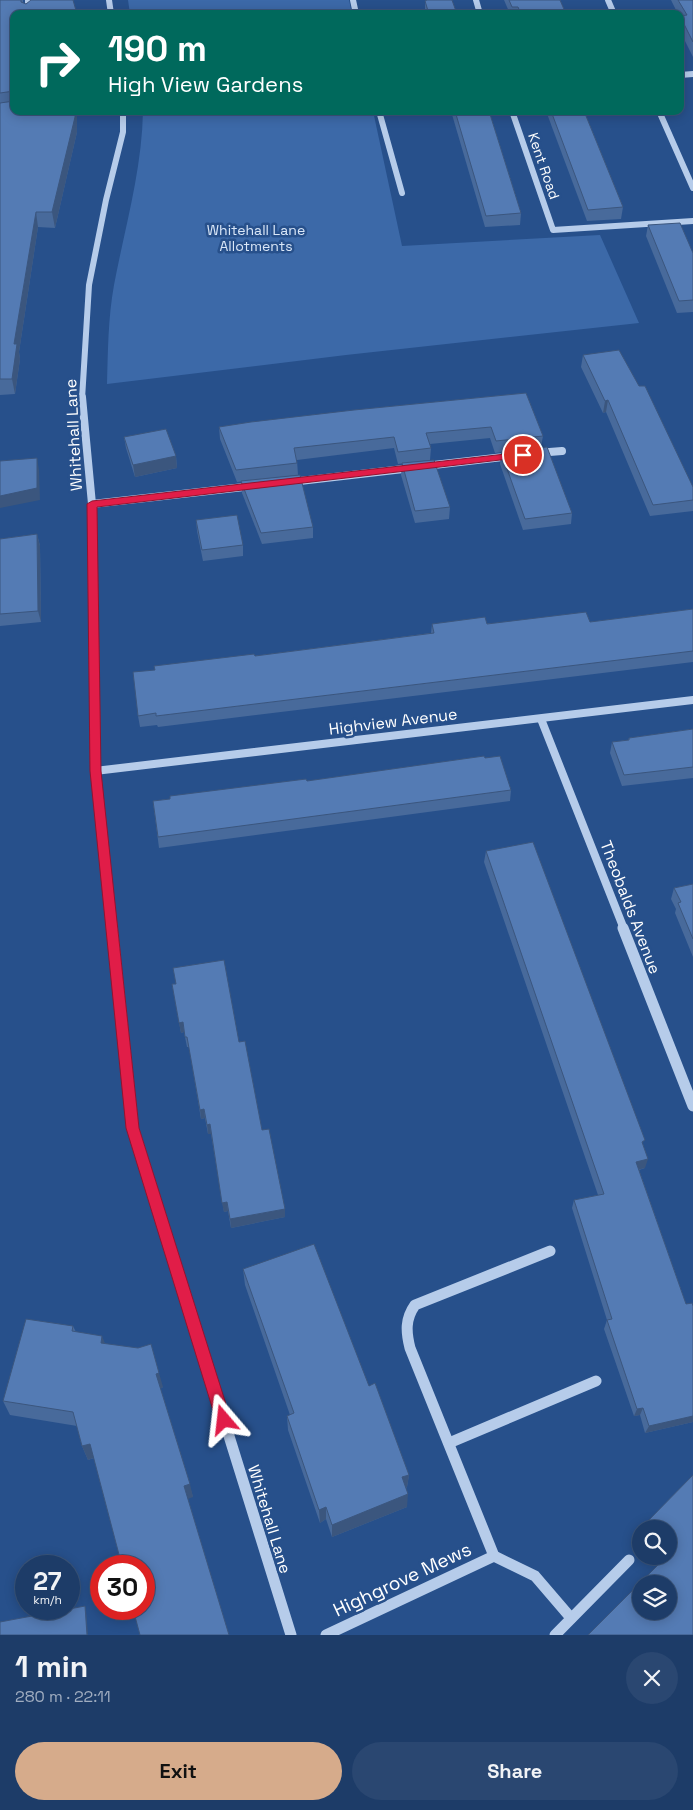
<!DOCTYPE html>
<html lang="en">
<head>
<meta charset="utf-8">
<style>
	:root { --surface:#1d3c68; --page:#2a4771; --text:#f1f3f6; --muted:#a0adc0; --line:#3b567c; --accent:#d6ab8b }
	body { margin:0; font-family:"Space Grotesk",sans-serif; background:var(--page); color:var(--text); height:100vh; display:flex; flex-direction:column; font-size:19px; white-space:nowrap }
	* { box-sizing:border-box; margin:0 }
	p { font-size:16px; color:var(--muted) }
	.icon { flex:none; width:28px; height:28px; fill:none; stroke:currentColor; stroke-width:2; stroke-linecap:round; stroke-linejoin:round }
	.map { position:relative; height:1635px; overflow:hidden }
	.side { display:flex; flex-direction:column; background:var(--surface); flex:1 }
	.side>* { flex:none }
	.top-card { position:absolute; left:10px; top:10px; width:674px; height:105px; border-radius:10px; box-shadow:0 2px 12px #0003,0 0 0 1px var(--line); background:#00695c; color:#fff; overflow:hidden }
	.fabs { position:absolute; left:632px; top:1520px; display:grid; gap:10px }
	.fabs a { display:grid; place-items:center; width:45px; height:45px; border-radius:50%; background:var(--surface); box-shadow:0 2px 12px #0003,0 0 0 1px var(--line); font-size:25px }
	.speed { position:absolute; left:15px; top:1555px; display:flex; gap:10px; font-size:25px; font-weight:700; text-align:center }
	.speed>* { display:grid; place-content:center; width:65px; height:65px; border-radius:50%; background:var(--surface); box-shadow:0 2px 12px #0003,0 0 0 1px var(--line); line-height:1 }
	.speed small { font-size:12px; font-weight:400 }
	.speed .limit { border:8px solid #d22; background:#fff; color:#111 }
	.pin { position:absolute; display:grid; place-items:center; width:42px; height:42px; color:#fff; margin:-21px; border:2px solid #fff; border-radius:50%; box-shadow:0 1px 5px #0007 }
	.me { position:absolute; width:55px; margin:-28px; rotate:343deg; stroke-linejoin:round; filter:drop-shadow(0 0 4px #0008) }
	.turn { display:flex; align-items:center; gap:18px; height:105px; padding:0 15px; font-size:22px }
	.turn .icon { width:65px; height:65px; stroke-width:2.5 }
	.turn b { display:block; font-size:35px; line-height:42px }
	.round { display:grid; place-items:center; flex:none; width:52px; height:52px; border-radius:26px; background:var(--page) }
	.head { display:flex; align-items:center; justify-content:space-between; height:85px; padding:0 15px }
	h1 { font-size:30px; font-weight:800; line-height:38px }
	.cta { display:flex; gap:10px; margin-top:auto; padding:10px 15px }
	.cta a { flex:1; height:58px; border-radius:30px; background:var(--accent); color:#111; font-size:20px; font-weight:800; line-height:58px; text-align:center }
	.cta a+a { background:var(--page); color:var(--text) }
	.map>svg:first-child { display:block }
	.green { fill:#3c69a8 }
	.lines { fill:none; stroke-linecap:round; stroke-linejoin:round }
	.minor-far2 { stroke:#b6ccea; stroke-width:6 }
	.minor-far1 { stroke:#b6ccea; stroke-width:8 }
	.minor { stroke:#b6ccea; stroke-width:11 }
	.wall { fill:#486a9b }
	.shaded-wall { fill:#3b567e }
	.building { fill:#547bb4; stroke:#3b567e; fill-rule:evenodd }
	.route { fill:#e11d48; stroke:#92132f }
	.labels { text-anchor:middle; stroke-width:5; stroke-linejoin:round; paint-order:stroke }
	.far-street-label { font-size:14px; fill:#fff; stroke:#27508b }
	.far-park-label { font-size:14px; fill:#dae7f8; stroke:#27508b }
	.street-label { font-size:16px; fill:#fff; stroke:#27508b }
	.near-street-label { font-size:19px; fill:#fff; stroke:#27508b }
</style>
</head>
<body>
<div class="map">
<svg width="693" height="1635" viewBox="0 0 693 1635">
	<rect width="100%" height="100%" fill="#27508b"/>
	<g class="green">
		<path d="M128,0H349L352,14H130Z"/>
		<path d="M143,111H373L402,246L600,235L639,323L346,355L107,384C108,351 108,318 114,285C125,227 142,170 143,111Z"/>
	</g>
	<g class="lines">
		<g class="minor-far2">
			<path d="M28,0V14"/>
			<path d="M109,0L111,14"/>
			<path d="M353,0L356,14"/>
			<path d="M476,0L480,14"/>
			<path d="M608,0L614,14"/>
			<path d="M680,75L693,74"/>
			<path d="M379,111L402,193"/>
			<path d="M512,111L553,230L693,221"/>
			<path d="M659,111L693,188"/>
			<path d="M82,399L89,285L106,200L123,132V111"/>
		</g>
		<g class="minor-far1">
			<path d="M82,397L92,504L95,771L112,929"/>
			<path d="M537,453L562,451"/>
			<path d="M425,466L512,456"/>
			<path d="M291,482L412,468"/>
			<path d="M92,504L253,486"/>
			<path d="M541,719L624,929"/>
			<path d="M95,771L693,700"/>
		</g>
		<g class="minor">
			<path d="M112,928L133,1128L291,1635"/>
			<path d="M623,928L693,1106"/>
			<path d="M449,1443L596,1381"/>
			<path d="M494,1556L410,1348C406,1332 405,1319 415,1305L550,1251"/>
			<path d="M326,1635L494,1556L535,1576L571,1618"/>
			<path d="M555,1635L629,1560"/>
		</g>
	</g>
	<g class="wall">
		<path d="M0,0H23V3L26,4L73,0L14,14V111L77,132L55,228L38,227L19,352L20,359L15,394L0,395Z"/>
		<path d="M504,0H560L566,14H510Z"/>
		<path d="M671,0H693V57L680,31V14H678Z"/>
		<path d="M425,1L457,14H425Z"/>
		<path d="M451,111H489L521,213L520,225L485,227Z"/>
		<path d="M546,111H584L623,207L621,219L587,221Z"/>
		<path d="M648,225L693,253V312L677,313L646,236Z"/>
		<path d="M583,355L639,386L693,500V511L650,516L606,412L603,413L581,367Z"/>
		<path d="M526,393L543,436L541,447L495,453L490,438L430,444L431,448L430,460L398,464L394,448L297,460L298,475L237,482L220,439L219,427Z"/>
		<path d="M124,437L176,456L177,468L135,477L126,448Z"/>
		<path d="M501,452L572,513L571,524L523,530L500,464Z"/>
		<path d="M402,463L450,507L449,519L415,523L401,475Z"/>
		<path d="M241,481L313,527V538L262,544L242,493Z"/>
		<path d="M196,520L243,545V556L203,561L197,531Z"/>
		<path d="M37,534L40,546L41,622L0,626V539Z"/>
		<path d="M693,609V662L158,727L157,725L140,727L138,716L255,656L431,633L432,624L590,622Z"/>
		<path d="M693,729V778L622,786L610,753L612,742L628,740L629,738Z"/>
		<path d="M485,758L511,790L510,801L159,848L153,801Z"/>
		<path d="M486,851L643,1145L645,1168L639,1170L686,1304L693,1306V1422L645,1433L640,1415L634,1416L604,1329L607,1320L572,1208L574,1200L598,1195L484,862Z"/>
		<path d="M693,884V957L675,913L676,909L671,899L674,888Z"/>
		<path d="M172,984L239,1042L262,1130L285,1209V1217L231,1228L228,1211L224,1212L211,1134H208L205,1118L201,1119L189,1047H187L184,1032L181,1033Z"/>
		<path d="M243,1269L369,1386L409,1475L407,1487L406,1488L407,1507L332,1537L326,1519L320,1523L288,1430L287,1416L290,1415L245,1285Z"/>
		<path d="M73,1326L76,1332L105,1343L163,1387L160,1389L193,1497L94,1458L88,1460L82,1446L77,1426L10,1415L3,1401Z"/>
		<path d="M693,1475V1635L663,1560L660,1556H669V1529H643L647,1522Z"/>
	</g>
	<g class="shaded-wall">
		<path d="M75,111H77V132L55,228L52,212Z"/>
		<path d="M36,212L38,227L19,352L20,359L15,394L12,379L14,344Z"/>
		<path d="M608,400L606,412L603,413L605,401Z"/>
		<path d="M176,456L177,468L135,477L133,465Z"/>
		<path d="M37,458L39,470L40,500L0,508V496Z"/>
		<path d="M37,534L40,546L41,622L38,611Z"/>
		<path d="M183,1022L184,1032L181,1033L179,1023Z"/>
		<path d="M204,1109L205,1118L201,1119L200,1110Z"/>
		<path d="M210,1124L211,1134H208L207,1125Z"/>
		<path d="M648,1159L645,1168L633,1171L636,1162Z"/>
		<path d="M227,1202L228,1211L224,1212L222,1203Z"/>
		<path d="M285,1209V1217L231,1228L230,1219Z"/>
		<path d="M102,1336L108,1351L101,1343Z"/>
		<path d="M159,1373L163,1387L160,1389L156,1374Z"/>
		<path d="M643,1408L640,1415L634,1416L637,1409Z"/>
		<path d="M693,1416V1422L645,1433L649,1426Z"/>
		<path d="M90,1444L96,1457L88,1460L82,1446Z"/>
		<path d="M409,1475L407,1487L400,1490L402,1477Z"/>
		<path d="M190,1484L193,1497L188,1499L184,1486Z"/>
		<path d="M408,1494L407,1507L332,1537V1525Z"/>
		<path d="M326,1507V1519L320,1523L319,1510Z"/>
		<path d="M85,1606L86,1609L88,1635H87Z"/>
	</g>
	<g class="building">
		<path d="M0,0H21V2L26,4L31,0H73L77,14H14V91L0,93Z"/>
		<path d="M427,0H452L457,14H429L425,1Z"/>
		<path d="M509,0H560L566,14H521L518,7H512Z"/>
		<path d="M678,0H693V42L680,16L687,15Z"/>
		<path d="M14,101V111H75V117L52,212H36L14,344H17L12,379H0V103Z"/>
		<path d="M455,111H489L521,213L486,216Z"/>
		<path d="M551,111H584L623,207L588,210Z"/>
		<path d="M680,223L693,253V300L679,301L648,225Z"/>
		<path d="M619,350L639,386H645L693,487V500L653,505L608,400L605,401L583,355Z"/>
		<path d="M526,393L543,436L496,441L491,427L426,433L431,448L398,452L394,437L294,448L297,463L236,470L219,427L251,422L354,410Z"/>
		<path d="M166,429L176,456L133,465L124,437Z"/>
		<path d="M547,447L572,513L525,519L501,452Z"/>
		<path d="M37,458V488L0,496V461Z"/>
		<path d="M434,460L450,507L415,511L402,463Z"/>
		<path d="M300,475L313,527L261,533L241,481Z"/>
		<path d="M237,515L243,545L202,550L196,520Z"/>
		<path d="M37,534L38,611L0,614V539Z"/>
		<path d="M693,609V651L156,716V713L138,716L133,672L155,670L154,666L254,654L255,656L434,633L432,624L485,617L487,624L586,612L590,622Z"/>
		<path d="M693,729V767L624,775L612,742L629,740V738Z"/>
		<path d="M484,756L485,758L500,756L511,790L158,837L153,801L170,799V796L306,779L307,781Z"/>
		<path d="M533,842L645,1140L642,1142L648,1159L636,1162L686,1304L692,1303L693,1306V1416L649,1426L643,1408L637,1409L607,1320L612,1319L574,1200L604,1194L486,851Z"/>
		<path d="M693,884V939L678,903L681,902L674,888Z"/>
		<path d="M224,960L239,1042L245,1041L262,1130L269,1129L285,1209L230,1219L227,1202L222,1203L210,1124L207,1125L204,1109L200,1110L187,1037H185L183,1022L179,1023L172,984H176L173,968Z"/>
		<path d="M314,1244L369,1386L375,1383L409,1475L402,1477L408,1494L332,1525L326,1507L319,1510L287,1416L294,1413L243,1269Z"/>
		<path d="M26,1319L73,1326L72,1331L102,1336L101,1343L138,1348L151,1344L159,1373L156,1374L190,1484L184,1486L229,1635H140L133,1609H144V1566H122L90,1444L82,1446L73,1412L3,1401Z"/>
		<path d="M693,1475V1635H588L667,1556H669V1554L673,1550L669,1546V1529H653L647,1522ZM641,1584H669V1611H641Z"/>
		<path d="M85,1606L87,1635H0V1622Z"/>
	</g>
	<path class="route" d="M523,452L528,455L526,457L97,507L101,771L139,1128L231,1420L229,1425L224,1427L219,1425L216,1420L126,1128L90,771L87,504L92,501Z"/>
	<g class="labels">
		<g class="far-street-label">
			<text transform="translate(544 166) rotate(71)" y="5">Kent Road</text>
		</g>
		<g class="far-park-label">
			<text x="256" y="235">Whitehall Lane<tspan x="256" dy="16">Allotments</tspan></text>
		</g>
		<g class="street-label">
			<text transform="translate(73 435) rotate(-93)" y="6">Whitehall Lane</text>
			<text transform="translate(393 721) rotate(-7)" y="6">Highview Avenue</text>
			<text transform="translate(631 907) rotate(69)" y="6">Theobalds Avenue</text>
			<text transform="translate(270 1519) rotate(73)" y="6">Whitehall Lane</text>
		</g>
		<g class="near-street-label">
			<text transform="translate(402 1579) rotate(-25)" y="7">Highgrove Mews</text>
		</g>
	</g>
</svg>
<div class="fabs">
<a><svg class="icon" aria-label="search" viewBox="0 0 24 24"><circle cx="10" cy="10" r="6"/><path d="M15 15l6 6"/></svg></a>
<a><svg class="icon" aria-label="layers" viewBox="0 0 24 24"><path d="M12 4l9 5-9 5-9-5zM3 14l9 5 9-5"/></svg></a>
</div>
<div class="speed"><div>27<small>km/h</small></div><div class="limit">30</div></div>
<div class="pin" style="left:523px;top:455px;background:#d93025"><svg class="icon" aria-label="arrive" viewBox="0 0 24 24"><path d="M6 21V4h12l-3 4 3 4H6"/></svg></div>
<svg class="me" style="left:224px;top:1420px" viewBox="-20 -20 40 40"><path d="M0-17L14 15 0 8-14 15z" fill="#e11d48" stroke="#fff" stroke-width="4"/></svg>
<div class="top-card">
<div class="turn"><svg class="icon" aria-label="right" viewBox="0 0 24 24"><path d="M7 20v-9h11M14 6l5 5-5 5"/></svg><div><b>190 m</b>High View Gardens</div></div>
</div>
</div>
<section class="side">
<div class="head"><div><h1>1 min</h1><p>280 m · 22:11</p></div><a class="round"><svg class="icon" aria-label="close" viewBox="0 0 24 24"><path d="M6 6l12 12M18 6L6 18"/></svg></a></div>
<div class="cta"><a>Exit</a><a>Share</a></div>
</section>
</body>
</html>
